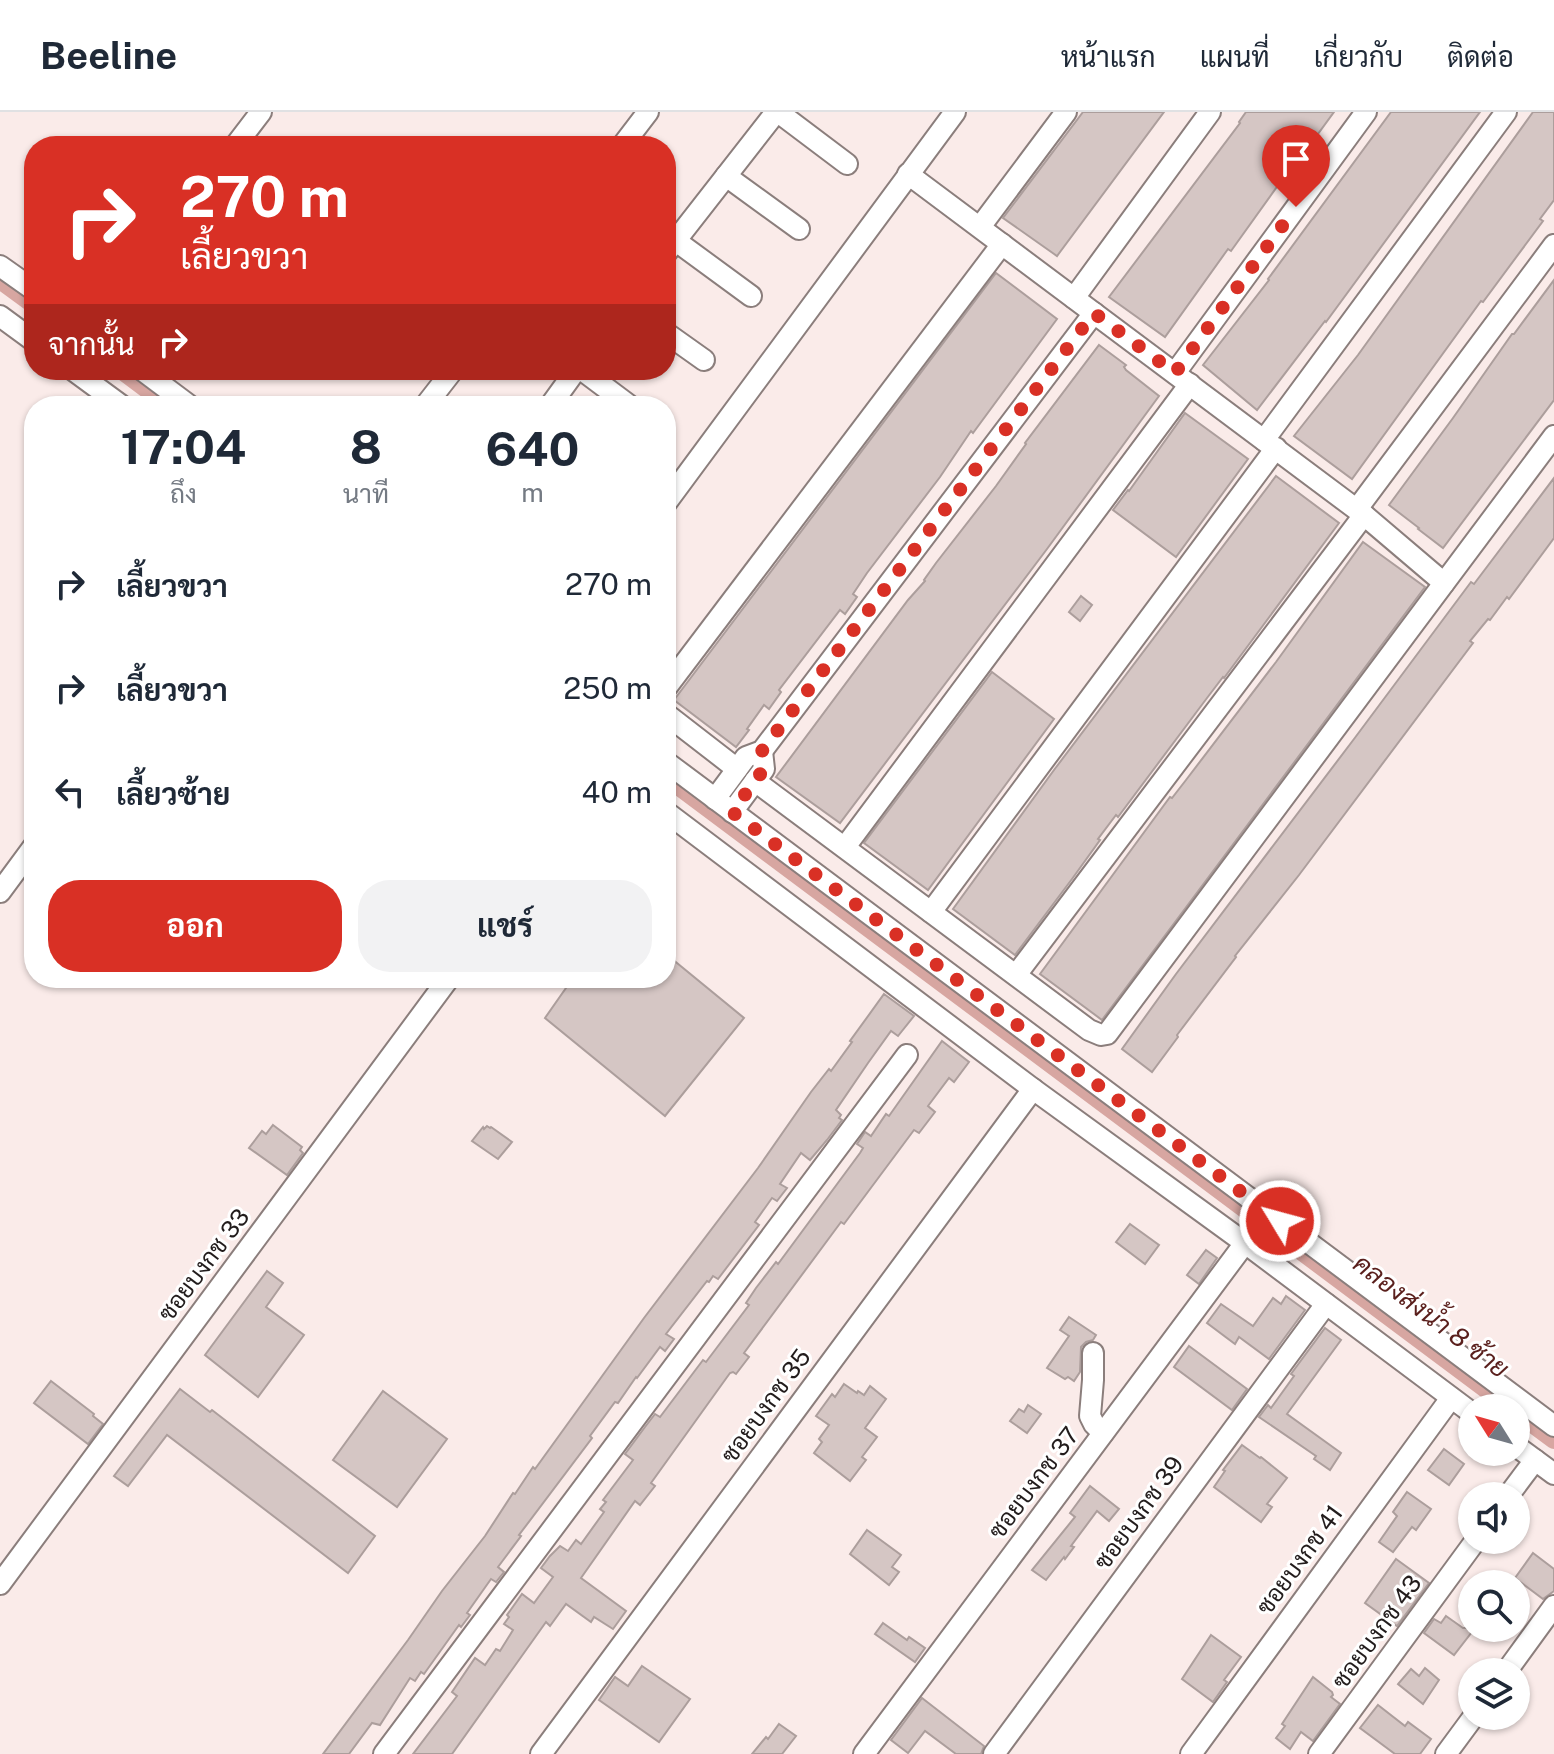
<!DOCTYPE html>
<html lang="th">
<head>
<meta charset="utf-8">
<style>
	:root { --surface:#fff; --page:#f2f2f3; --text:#1f2937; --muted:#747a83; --line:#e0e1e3; --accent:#d93025 }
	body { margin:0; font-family:"Public Sans",Sarabun,sans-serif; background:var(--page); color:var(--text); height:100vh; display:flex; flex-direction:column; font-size:30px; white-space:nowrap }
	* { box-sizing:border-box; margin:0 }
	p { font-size:26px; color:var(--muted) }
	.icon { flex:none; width:44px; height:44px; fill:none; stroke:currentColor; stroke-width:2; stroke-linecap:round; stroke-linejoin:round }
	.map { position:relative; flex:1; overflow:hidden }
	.drawer { position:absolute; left:24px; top:284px; width:652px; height:592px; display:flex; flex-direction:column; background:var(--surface); border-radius:32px; box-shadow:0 2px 6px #0004 }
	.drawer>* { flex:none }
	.hud { position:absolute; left:24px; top:24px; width:652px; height:244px; border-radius:32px; box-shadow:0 2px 6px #0004; background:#d93025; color:#fff; overflow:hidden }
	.needle { width:52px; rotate:307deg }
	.controls { position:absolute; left:1458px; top:1282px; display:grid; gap:16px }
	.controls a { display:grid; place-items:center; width:72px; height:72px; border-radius:50%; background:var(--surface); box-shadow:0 2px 6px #0004; font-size:40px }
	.pin { position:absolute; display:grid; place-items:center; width:68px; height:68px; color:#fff; margin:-82px -34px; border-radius:50% 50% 50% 0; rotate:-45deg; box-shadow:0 0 8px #0007 }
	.pin .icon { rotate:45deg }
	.me { position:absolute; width:88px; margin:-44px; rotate:307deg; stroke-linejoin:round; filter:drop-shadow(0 0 6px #0008) }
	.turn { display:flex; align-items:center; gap:28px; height:168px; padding:0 24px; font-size:36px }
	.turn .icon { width:104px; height:104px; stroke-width:2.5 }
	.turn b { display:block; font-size:56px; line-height:68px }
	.then { display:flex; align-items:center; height:76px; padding:0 24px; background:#0003; gap:16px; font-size:30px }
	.eta { display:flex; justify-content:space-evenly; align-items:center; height:136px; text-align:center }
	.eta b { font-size:48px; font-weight:700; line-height:56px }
	.cta { display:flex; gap:16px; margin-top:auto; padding:16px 24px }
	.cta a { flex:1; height:92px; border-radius:32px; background:var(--accent); color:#fff; font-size:32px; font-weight:700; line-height:92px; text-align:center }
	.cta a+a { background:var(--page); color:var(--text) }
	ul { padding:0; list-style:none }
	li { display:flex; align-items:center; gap:24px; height:104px; padding:0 24px }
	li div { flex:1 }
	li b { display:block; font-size:30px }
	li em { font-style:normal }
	header { display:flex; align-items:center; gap:48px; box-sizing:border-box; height:112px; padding:0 40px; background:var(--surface); border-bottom:2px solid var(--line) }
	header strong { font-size:38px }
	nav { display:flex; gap:44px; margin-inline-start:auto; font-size:28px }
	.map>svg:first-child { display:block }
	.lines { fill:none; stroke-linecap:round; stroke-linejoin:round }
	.canal { stroke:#d7a6a1; stroke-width:18 }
	.building { fill:#d5c6c4; stroke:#ac9e9c; stroke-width:2 }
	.minor-casing { stroke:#8b7e7c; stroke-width:24 }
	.minor { stroke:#fff; stroke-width:20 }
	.route { stroke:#d93025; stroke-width:14; stroke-dasharray:0 25.2 }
	.labels { text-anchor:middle; stroke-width:6; stroke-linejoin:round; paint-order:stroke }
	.street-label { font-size:24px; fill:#221c1c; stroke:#fff }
	.water-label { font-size:26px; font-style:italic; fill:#5a1f1c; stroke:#fff }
</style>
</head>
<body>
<header>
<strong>Beeline</strong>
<nav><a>หน้าแรก</a><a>แผนที่</a><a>เกี่ยวกับ</a><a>ติดต่อ</a></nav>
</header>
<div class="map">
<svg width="1554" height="1642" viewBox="0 0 1554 1642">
	<rect width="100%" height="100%" fill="#faebe9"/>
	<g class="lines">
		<g class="canal">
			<path d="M0,168L34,193"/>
			<path d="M121,258L169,294"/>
			<path d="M666,665L1511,1296"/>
			<path d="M1516,1300L1554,1328"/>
		</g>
	</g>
	<g class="building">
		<path d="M1083,0H1164L1057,144L1003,106Z"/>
		<path d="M1246,0H1334L1296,52L1294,51L1231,139L1228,137L1165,225L1109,185L1240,11L1239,10Z"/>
		<path d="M1391,0H1480L1326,210L1325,209L1257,298L1203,253L1269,168L1268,167Z"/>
		<path d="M1533,0H1554V88L1540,107L1543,109L1483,190L1481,189L1352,367L1294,324L1358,243Z"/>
		<path d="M996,161L1057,207L973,321L971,319L940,365L867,461L853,482L857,485L845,502L840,498L779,578L781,580L769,597L764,593L747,617L749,618L736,635L674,588Z"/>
		<path d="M1554,168V288L1443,436L1418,417L1419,416L1389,393L1453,306L1512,222H1514Z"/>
		<path d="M1099,233L1126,253L1124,255L1126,258L1159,284L1047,437L840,711L776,665L908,488L925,469L924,468L936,451L996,374L1026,332L1025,331Z"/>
		<path d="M1185,301L1248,347L1176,445L1113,398L1128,378L1129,379Z"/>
		<path d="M1276,364L1339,411L1224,566L1223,565L1207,586L1118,705L1116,703L1098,727L1100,728L1072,767L1015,843L953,797L1054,658Z"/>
		<path d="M1554,366V426L1509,487L1507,485L1490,508L1488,507L1470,529L1473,531L1299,763L1235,844L1236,845L1177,923L1178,925L1152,960L1122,937L1176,862L1354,627L1471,470L1474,472Z"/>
		<path d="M1363,430L1425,475L1102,908L1040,862L1170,685L1172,686L1186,668L1276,550Z"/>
		<path d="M1081,484L1092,493L1080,509L1069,500Z"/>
		<path d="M992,560L1054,607L928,778L864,731Z"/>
		<path d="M666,842L744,906L665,1004L545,906L573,866H666Z"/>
		<path d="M884,882L914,904L898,924L891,919L868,951L836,998L841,1003L839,1006L842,1008L827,1028L810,1048L801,1041L780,1072L787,1076L777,1089L772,1086L755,1110L759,1113L718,1167L713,1164L709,1170L707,1169L666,1222L674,1227L665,1239L660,1235L637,1266L636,1265L618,1291L615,1290L590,1324L592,1326L519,1423L521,1424L498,1455L504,1460L496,1470L491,1467L467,1501L470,1503L461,1515L459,1513L424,1562L421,1560L415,1569L410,1566L380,1613L372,1611L349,1642H323L408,1528L442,1479L485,1424L513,1381L515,1382L533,1355L535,1357L644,1206L758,1056L811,980L829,957L831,959L852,930L850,929Z"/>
		<path d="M942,929L969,950L954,970L949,966L928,994L935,1000L919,1021L914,1018L844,1112L841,1110L744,1241L749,1245L736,1262L733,1260L730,1261L651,1371L655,1374L640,1393L635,1389L581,1466L626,1499L613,1517L594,1505L591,1510L566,1492L550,1514L546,1510L452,1642H413L457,1584L452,1580L475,1546L485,1553L496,1537L500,1539L513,1518L504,1512L509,1505L507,1503L522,1482L534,1491L553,1465L541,1456L550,1444L560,1434L568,1439L576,1428L581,1432L604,1400L600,1397L606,1390L603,1388L633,1348L625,1342L645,1315L655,1302L660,1305L703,1248L706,1250L749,1193L746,1191L756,1176L776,1150L778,1152L860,1041L863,1036L857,1032L865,1020L871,1024L886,1002L889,1004Z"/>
		<path d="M273,1013L302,1035L300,1038L303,1041L287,1063L249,1036L262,1019L266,1022Z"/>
		<path d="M487,1014L490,1016L491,1015L512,1030L498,1047L472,1029L483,1015L484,1017Z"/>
		<path d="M1130,1112L1159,1133L1145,1152L1116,1130Z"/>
		<path d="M1206,1138L1217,1146L1199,1172L1187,1163Z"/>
		<path d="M267,1159L283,1171L266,1195L304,1223L258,1285L205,1243Z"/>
		<path d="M1286,1184L1305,1198L1269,1247L1239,1225L1235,1232L1207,1211L1221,1192L1253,1214L1273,1186L1281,1192Z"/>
		<path d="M1069,1205L1096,1223L1093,1228L1086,1230L1081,1235L1080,1260L1074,1269L1068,1265L1065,1267L1047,1256L1069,1224L1060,1218Z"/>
		<path d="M1325,1216L1341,1228L1287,1302L1341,1341L1330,1358L1314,1347L1316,1344L1259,1305L1268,1293L1271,1296L1294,1264L1291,1262Z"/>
		<path d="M1189,1234L1247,1277L1232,1298L1174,1255Z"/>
		<path d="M51,1269L94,1302L93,1304L103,1312L88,1332L34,1291Z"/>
		<path d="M844,1272L857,1281L858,1279L864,1283L870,1274L886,1287L865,1316L877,1325L862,1345L866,1348L850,1369L814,1341L822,1330L819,1327L829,1313L816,1304L832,1282L835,1285Z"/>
		<path d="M180,1277L210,1300L212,1298L375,1424L348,1461L167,1323L128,1374L114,1364Z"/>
		<path d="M383,1279L447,1327L397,1395L333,1348Z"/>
		<path d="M1028,1293L1041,1302L1027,1321L1010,1309L1019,1297L1024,1300Z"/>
		<path d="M1242,1333L1260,1346L1261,1345L1287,1366L1267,1392L1272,1395L1261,1410L1214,1375L1225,1359L1223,1358Z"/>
		<path d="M1444,1337L1464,1352L1449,1373L1428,1358Z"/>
		<path d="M1090,1374L1119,1397L1109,1409L1097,1399L1071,1434L1074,1435L1065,1447L1064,1445L1046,1468L1032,1458L1075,1405L1070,1401Z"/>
		<path d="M1407,1380L1431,1397L1416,1418L1412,1415L1393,1440L1379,1430L1397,1404L1393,1400Z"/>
		<path d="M867,1418L901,1443L892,1455L899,1460L889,1473L850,1442Z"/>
		<path d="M1533,1441L1554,1457V1479L1543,1487L1515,1466Z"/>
		<path d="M1396,1447L1429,1471L1397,1514L1365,1491Z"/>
		<path d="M1446,1504L1463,1516H1475L1454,1543L1424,1521L1434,1507L1441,1511Z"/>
		<path d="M883,1511L907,1528L909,1525L925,1536L915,1550L875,1522Z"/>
		<path d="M1211,1523L1241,1545L1224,1568L1227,1570L1213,1590L1182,1567Z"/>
		<path d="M642,1554L690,1587L659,1630L599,1588L615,1565L628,1574Z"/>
		<path d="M1425,1556L1439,1568L1423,1592L1398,1572L1411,1557L1419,1564Z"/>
		<path d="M1313,1565L1332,1580L1333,1583L1331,1585L1340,1592L1313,1629L1301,1620L1290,1637L1276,1626L1285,1614L1282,1612Z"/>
		<path d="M922,1586L984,1634L981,1642H956L925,1619L908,1641L891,1628Z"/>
		<path d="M1378,1593L1405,1614L1408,1610L1431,1627L1420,1642H1395L1360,1616Z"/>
		<path d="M779,1612L796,1624L782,1642H752L766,1625L768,1627Z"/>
	</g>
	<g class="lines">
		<g class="minor-casing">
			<g id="minor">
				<path d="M778,0L847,52"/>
				<path d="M235,34L261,0"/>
				<path d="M622,34L648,0"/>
				<path d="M908,62L1364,403L1444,471"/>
				<path d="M726,64L799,117"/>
				<path d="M980,115L1066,0"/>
				<path d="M676,129L751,184"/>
				<path d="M666,141L776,0"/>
				<path d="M0,154L34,178"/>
				<path d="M1074,186L1210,0"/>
				<path d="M0,204L34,229"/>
				<path d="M666,221L704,248"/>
				<path d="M73,258L122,294"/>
				<path d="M142,258L190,294"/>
				<path d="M582,258L630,294"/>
				<path d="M1175,261L1366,0"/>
				<path d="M425,294L453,258"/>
				<path d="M550,294L576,258"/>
				<path d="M1264,328L1506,0"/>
				<path d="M666,391L955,0"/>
				<path d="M1357,397L1554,133"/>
				<path d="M666,576L1002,132"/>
				<path d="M666,602L737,657"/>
				<path d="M666,650L1554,1314"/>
				<path d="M755,669L1089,918L1101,923L1107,922L1554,324"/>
				<path d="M715,687L746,645L762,639L1094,201"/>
				<path d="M666,700L1033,977L1245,1131L1472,1301"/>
				<path d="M732,700L764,657L762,639"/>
				<path d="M845,735L1190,272"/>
				<path d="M0,780L34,734"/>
				<path d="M931,800L1276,336"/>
				<path d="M1016,863L1364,403"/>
				<path d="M1093,1241V1268L1090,1304L1094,1312L1103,1321"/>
				<path d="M1516,1334L1554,1362"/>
				<path d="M1508,1384L1535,1348"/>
				<path d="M0,1472L449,866"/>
				<path d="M1506,1560L1554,1494"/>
				<path d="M384,1642L907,943"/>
				<path d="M541,1642L1033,977"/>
				<path d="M864,1642L1245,1131"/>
				<path d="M994,1642L1326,1192"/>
				<path d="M1191,1642L1451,1286"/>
				<path d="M1319,1642L1476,1428"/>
				<path d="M1446,1642L1474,1604"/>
			</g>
		</g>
		<use href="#minor" class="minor"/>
	</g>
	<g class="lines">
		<path class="route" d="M1280,1109L732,700L764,657L762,639L1094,201L1175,261L1296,95"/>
	</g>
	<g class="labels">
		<g class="street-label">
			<text transform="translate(204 1153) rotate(-53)" y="8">ซอยบงกช 33</text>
			<text transform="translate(766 1294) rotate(-54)" y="8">ซอยบงกช 35</text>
			<text transform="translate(1034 1371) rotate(-53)" y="8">ซอยบงกช 37</text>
			<text transform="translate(1139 1401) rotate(-54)" y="8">ซอยบงกช 39</text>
			<text transform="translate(1300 1448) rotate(-54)" y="8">ซอยบงกช 41</text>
			<text transform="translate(1377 1520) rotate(-54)" y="8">ซอยบงกช 43</text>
		</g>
		<g class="water-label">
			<text transform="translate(1431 1204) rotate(37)" y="9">คลองส่งน้ำ 8 ซ้าย</text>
		</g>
	</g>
</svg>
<div class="controls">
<a><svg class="needle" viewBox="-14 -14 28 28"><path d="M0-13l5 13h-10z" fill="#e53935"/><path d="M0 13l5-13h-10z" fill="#747a83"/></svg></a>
<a><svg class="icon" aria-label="sound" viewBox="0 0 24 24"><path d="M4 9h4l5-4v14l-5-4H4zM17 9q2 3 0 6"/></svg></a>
<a><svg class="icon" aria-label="search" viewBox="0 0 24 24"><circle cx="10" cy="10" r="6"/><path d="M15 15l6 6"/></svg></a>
<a><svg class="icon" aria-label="layers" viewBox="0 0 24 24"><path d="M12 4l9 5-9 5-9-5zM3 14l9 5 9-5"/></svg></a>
</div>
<div class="pin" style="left:1296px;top:95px;background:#d93025"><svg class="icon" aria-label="arrive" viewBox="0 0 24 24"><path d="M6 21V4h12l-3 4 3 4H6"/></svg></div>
<svg class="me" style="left:1280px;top:1109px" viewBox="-20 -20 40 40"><circle r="17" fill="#d93025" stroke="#fff" stroke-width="3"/><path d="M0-11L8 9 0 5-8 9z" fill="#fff"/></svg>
<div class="hud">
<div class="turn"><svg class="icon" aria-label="right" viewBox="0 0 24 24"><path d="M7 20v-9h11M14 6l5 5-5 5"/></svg><div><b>270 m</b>เลี้ยวขวา</div></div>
<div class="then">จากนั้น<svg class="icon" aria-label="right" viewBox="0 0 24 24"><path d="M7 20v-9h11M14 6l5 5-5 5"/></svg></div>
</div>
<section class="drawer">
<div class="eta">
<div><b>17:04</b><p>ถึง</p></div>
<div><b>8</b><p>นาที</p></div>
<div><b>640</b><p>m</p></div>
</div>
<ul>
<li><svg class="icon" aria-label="right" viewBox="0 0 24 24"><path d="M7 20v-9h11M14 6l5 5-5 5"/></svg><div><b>เลี้ยวขวา</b></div><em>270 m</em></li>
<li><svg class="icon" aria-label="right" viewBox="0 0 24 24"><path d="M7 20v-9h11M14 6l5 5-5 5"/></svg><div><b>เลี้ยวขวา</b></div><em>250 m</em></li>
<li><svg class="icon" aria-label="left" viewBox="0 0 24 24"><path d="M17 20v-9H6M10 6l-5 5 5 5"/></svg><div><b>เลี้ยวซ้าย</b></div><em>40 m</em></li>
</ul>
<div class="cta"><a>ออก</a><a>แชร์</a></div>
</section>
</div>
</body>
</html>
